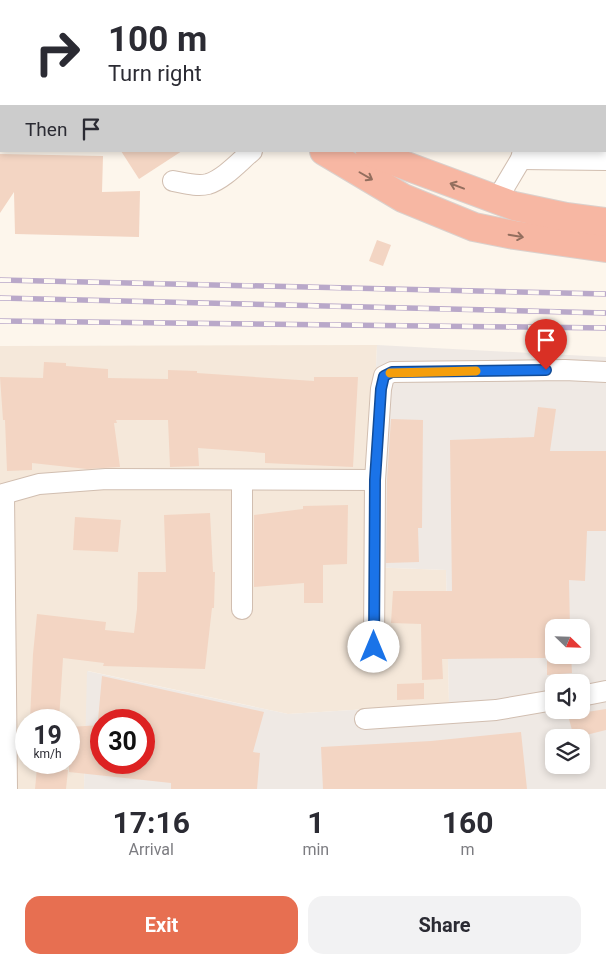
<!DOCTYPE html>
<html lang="en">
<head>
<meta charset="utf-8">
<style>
	:root { --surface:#fff; --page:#f2f2f3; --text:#2b2b33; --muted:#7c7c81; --accent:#e76f51 }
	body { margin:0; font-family:Roboto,sans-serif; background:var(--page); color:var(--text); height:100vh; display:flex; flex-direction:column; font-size:19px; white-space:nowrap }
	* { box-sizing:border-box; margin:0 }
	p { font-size:16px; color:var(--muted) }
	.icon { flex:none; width:28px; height:28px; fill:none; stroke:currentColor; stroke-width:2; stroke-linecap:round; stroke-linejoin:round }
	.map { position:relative; height:789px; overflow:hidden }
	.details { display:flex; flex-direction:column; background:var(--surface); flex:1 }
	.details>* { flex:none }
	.guide { position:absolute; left:0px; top:0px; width:606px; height:152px; box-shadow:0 2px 8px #0003; background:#fff; color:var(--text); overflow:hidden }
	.needle { width:32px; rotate:113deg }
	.fabs { position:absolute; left:545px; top:619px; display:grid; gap:10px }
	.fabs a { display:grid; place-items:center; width:45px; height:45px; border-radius:10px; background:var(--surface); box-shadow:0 2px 8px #0003; font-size:25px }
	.speed { position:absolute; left:15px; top:709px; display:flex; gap:10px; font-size:25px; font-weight:700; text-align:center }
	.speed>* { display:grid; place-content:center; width:65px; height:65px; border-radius:50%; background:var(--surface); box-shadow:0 2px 8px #0003; line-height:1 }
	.speed small { font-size:12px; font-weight:400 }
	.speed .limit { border:8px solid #d22; background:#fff; color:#111 }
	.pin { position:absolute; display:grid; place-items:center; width:42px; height:42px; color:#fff; margin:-51px -21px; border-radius:50% 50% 50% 0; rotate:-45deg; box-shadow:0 0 5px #0007 }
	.pin .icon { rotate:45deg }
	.me { position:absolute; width:55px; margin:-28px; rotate:0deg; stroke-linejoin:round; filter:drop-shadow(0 0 4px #0008) }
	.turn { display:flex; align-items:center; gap:18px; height:105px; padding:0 25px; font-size:22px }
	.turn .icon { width:65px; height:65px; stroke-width:2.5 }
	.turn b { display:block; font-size:35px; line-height:42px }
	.then { display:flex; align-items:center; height:48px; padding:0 25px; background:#0003; gap:10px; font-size:19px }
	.eta { display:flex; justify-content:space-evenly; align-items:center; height:85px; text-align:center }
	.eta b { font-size:30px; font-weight:700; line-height:35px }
	.button { display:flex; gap:10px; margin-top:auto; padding:10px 25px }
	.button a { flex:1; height:58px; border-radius:15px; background:var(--accent); color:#fff; font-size:20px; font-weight:700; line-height:58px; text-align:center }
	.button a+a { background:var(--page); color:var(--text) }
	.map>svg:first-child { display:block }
	.residential { fill:#f5e8da; fill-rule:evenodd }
	.industrial { fill:#efe9e4; fill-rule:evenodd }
	.building { fill:#f3d5c3 }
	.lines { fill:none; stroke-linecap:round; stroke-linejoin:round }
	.minor-casing { stroke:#d1beb0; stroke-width:22 }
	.highway-casing { stroke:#dad1cd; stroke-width:30 }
	.minor { stroke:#fff; stroke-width:20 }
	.highway { stroke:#f7b7a3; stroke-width:28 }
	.rail-casing { stroke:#b9a8c9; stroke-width:5.5 }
	.rail { stroke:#fffaf3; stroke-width:4; stroke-dasharray:11; stroke-linecap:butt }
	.oneway { stroke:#936e5e }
	.route-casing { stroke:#114b97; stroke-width:12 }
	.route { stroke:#1a73e8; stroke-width:9 }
	.slow { stroke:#f59e0b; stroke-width:9 }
</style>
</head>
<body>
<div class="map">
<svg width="606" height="789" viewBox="0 0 606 789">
	<rect width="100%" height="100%" fill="#fdf6ec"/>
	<path class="residential" d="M377,345L367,567L446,570L449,704L288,714L88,671L84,789H0V346ZM26,720H69V762H26Z"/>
	<path class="industrial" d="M377,345L606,357V789H84L87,671L288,714L449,704L446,570L367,567ZM554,628H581V655H554ZM554,682H581V710H554ZM101,720H144V762H101ZM554,738H581V765H554Z"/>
	<g class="building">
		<path d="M121,151H182L139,179Z"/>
		<path d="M0,154L103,156L102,192L140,191L139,237L15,234L14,192L0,213Z"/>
		<path d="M377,240L391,245L383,266L369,261Z"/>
		<path d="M44,362L66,363V366L108,369V378L168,379V370L197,371V373L314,381V377H358L353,467L265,463V453L198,448L199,466L170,467L168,420H116L117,423H114L120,467L87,469L32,463V470L7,471L5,420H3L0,377L43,378Z"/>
		<path d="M538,407L556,409L550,451H606V531H587L585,581L569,580L570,628H554V655H571L572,673L547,675V658L442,659L443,679L422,680L421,624L391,623L393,591H452L450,440L534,437Z"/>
		<path d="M391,419L423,420L422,528H418L419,562L386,563L387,480Z"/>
		<path d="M348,505L347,564L323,565V603H304V583L254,587V515L303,509V506Z"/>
		<path d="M210,513L213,572H215L214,608H212L205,669L103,666L104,663L63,658L59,720H30L33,654L37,614L106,622L105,630L134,633L137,609L138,572H166L164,515Z"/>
		<path d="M75,517L121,520L118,552L73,550Z"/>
		<path d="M102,676L264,712L253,752L260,753L257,789H171V783L69,772V727L101,725V762H144V720H98Z"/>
		<path d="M424,683V699L397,700V684Z"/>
		<path d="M606,709V730L574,738L568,715Z"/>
		<path d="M521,732L527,789H323L321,747L431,741Z"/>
		<path d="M37,768L68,770L66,789H35Z"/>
	</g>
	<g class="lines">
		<g class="minor-casing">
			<g id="minor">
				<path d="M605,76L606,77"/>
				<path d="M521,159L606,160"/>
				<path d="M173,181C184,183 197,187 208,184C224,179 239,162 252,151"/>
				<path d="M496,201L521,159L523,151"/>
				<path d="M0,495L39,484L106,479L375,480"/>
				<path d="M4,495L7,789"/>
				<path d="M242,609V480"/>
				<path d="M374,647L375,480L381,389L384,376L392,372L565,370L606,372"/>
				<path d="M581,696L606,691"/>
				<path d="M365,719L496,710L554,700"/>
			</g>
		</g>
		<g class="highway-casing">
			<g id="highway">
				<path d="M165,0L166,1"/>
				<path d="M202,0L203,1"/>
				<path d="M324,151L403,198L474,227L514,235L606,248"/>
				<path d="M370,151L374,154L514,206L566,217L606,222"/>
			</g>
		</g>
		<use href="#minor" class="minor"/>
		<use href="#highway" class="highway"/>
		<g class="rail-casing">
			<g id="rail">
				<path d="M0,280L606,294"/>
				<path d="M0,298L606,313"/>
				<path d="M0,321L606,328"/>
			</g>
		</g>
		<use href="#rail" class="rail"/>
	</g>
	<defs><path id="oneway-shaft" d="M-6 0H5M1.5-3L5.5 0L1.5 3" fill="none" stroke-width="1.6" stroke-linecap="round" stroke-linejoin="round" transform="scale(1.25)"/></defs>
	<g class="oneway">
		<use href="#oneway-shaft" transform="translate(366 176) rotate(30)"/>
		<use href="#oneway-shaft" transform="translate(457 186) rotate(-159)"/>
		<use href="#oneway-shaft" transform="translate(516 236) rotate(10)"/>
	</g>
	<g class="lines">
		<g class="route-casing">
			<path id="route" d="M374,647L375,480L381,389L384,376L392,372L546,370"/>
		</g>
		<use href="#route" class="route"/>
		<path class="slow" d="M390,373L476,371"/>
	</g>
</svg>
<div class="fabs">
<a><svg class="needle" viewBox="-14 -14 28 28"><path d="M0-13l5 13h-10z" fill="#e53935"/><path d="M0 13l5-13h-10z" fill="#7c7c81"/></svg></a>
<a><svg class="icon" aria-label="sound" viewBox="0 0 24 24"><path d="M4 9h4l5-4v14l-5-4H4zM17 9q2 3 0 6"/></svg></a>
<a><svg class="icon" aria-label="layers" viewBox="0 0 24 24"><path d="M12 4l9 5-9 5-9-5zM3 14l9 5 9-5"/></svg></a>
</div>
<div class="speed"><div>19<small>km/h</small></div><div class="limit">30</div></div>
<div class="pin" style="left:546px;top:370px;background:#d93025"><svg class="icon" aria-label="arrive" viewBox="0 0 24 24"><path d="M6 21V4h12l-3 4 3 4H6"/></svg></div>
<svg class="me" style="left:374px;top:647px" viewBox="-20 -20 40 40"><circle r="19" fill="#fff"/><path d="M0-13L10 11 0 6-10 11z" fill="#1a73e8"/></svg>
<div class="guide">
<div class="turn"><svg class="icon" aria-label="right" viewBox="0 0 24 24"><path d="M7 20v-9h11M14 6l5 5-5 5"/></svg><div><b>100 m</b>Turn right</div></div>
<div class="then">Then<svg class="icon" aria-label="arrive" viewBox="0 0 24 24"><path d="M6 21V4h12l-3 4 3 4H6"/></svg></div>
</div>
</div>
<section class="details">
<div class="eta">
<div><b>17:16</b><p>Arrival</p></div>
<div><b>1</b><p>min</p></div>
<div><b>160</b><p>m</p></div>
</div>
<div class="button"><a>Exit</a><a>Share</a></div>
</section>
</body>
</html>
